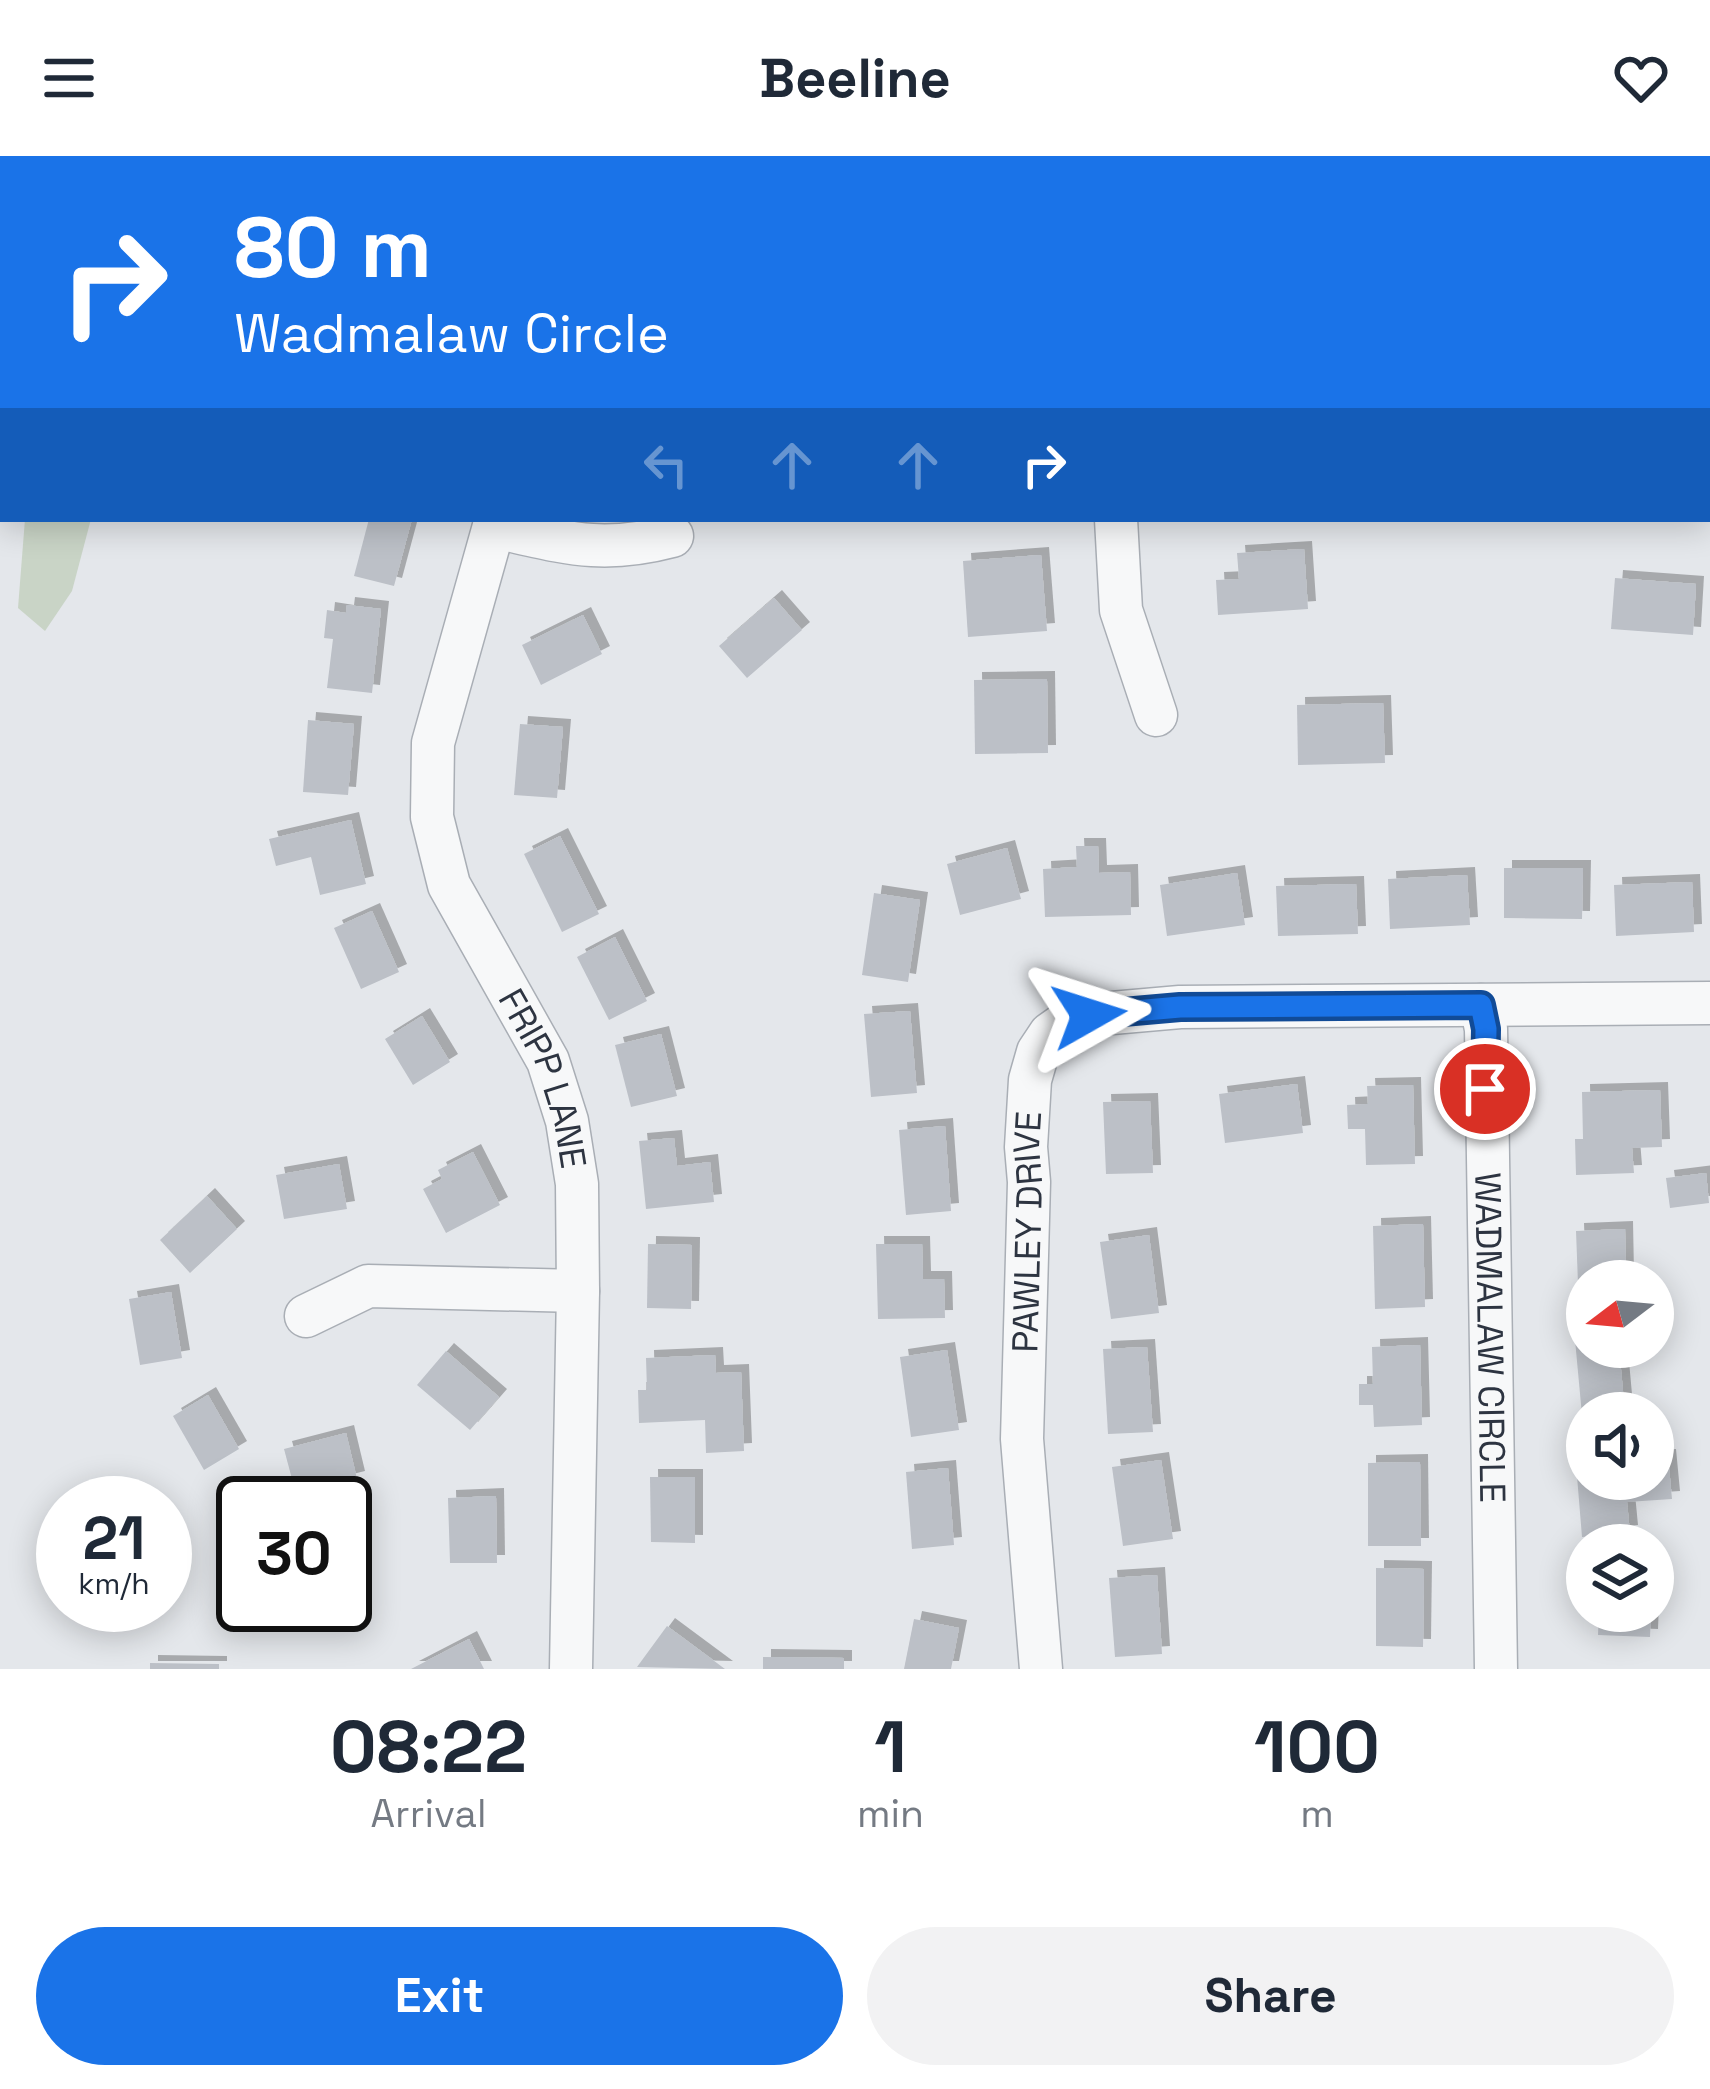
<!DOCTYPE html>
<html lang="en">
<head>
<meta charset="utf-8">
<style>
	:root { --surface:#fff; --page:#f2f2f3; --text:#1f2937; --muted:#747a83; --accent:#1a73e8 }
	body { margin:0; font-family:"Space Grotesk",sans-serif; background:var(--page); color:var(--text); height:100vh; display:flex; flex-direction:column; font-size:45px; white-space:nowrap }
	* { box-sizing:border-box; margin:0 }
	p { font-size:39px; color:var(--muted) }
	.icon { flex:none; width:66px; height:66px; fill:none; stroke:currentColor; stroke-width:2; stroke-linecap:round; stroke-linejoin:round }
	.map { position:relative; height:1513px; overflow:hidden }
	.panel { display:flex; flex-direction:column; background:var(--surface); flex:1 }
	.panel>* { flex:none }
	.top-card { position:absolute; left:0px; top:0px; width:1710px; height:366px; box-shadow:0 6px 30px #0003; background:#1a73e8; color:#fff; overflow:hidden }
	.needle { width:78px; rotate:254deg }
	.controls { position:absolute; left:1566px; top:1104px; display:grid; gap:24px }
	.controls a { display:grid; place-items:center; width:108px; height:108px; border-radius:50%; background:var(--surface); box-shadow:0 6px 30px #0003; font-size:60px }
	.speed { position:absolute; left:36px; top:1320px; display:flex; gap:24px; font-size:60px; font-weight:700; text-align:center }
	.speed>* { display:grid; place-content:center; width:156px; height:156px; border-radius:50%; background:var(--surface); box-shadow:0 6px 30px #0003; line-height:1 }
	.speed small { font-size:30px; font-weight:400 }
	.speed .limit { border:6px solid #111; border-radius:18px; background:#fff; color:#111 }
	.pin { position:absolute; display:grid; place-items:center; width:102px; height:102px; color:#fff; margin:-51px; border:6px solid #fff; border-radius:50%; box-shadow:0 3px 12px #0007 }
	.me { position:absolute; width:132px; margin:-66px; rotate:84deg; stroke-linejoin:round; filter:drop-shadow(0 0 9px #0008) }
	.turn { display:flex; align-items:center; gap:42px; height:252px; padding:0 36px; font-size:54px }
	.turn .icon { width:156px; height:156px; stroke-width:2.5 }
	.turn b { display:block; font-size:84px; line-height:102px }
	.lanes { display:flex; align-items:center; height:114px; padding:0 36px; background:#0003; justify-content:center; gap:60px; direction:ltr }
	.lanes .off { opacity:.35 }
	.eta { display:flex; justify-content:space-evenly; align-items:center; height:204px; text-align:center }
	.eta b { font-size:72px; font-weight:700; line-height:84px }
	.button { display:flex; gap:24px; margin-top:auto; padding:24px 36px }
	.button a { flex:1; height:138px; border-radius:72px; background:var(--accent); color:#fff; font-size:48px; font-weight:700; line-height:138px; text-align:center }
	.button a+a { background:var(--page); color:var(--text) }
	header { display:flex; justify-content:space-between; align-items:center; height:156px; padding:0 36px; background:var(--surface); font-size:54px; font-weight:700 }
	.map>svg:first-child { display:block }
	.green { fill:#c9d4c6 }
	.building { fill:#bcc0c7; filter:url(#shadow) }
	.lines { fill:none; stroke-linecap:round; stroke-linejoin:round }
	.minor-casing { stroke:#a9aeb5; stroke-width:45 }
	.minor { stroke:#f7f8f9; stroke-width:42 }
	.route-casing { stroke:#114b97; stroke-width:30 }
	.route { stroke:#1a73e8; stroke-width:21 }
	.labels { text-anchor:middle; stroke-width:12; stroke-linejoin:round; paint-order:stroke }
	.street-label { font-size:36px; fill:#2d3441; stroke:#f4f5f8 }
</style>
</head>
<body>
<header><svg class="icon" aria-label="menu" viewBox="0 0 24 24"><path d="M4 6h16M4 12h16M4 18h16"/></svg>Beeline<svg class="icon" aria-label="heart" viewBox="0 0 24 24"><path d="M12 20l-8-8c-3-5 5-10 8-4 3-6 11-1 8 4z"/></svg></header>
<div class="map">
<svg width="1710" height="1513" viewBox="0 0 1710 1513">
	<defs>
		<filter id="shadow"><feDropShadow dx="8" dy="-8" stdDeviation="0" flood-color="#0004"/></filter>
	</defs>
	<rect width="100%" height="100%" fill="#e4e7eb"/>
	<path class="green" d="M25,363H91L72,435L45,475L18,452Z"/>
	<g class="building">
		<path d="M369,363H412L394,430L354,420Z"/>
		<path d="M1304,393L1308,453L1218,459L1216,424L1239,423L1237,397Z"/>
		<path d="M1041,399L1047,475L968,481L963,405Z"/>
		<path d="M1615,422L1696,428L1693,479L1611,473Z"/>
		<path d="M774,442L802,474L747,522L719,490Z"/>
		<path d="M347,449L381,453L372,537L327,532L333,483L324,482L327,454L346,457Z"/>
		<path d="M583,459L602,498L541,529L522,489Z"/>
		<path d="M1047,523L1048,597L975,598L974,524Z"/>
		<path d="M1383,547L1385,607L1298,609L1297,549Z"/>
		<path d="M308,564L354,568L348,639L303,636Z"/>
		<path d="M520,568L563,571L557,642L514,639Z"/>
		<path d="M351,664L366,728L320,739L311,701L276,710L269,683Z"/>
		<path d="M560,680L599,758L562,776L524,698Z"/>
		<path d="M1076,690H1098L1099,717L1130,716L1131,759L1045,761L1043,713L1077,711Z"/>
		<path d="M1007,692L1021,743L960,759L947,708Z"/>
		<path d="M1504,712H1583L1582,763L1504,762Z"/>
		<path d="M1237,717L1245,769L1167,780L1160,729Z"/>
		<path d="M1467,719L1470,769L1390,773L1388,723Z"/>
		<path d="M1692,726L1694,776L1616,780L1614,729Z"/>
		<path d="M1356,728L1358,778L1278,780L1276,730Z"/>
		<path d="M874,737L920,744L908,826L862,819Z"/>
		<path d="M372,755L399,816L361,833L334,772Z"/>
		<path d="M615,781L647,845L609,864L577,801Z"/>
		<path d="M910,855L917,937L871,941L864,858Z"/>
		<path d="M422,860L450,906L413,929L385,883Z"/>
		<path d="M661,878L677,940L631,951L615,889Z"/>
		<path d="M1297,928L1303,977L1225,987L1219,938Z"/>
		<path d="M1413,929L1415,1008L1366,1009L1365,973H1348L1347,949L1368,948L1367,930Z"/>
		<path d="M1660,934L1662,991L1632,992L1634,1017L1576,1019L1575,983H1583L1582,936Z"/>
		<path d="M1150,945L1153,1017L1106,1018L1103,946Z"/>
		<path d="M945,970L951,1055L906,1059L899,974Z"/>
		<path d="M674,982L677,1010L710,1006L714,1046L646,1053L639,985Z"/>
		<path d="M473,996L500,1049L446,1077L423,1033L442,1023L438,1014Z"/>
		<path d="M339,1008L347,1053L284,1063L276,1019Z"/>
		<path d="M1706,1017L1709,1047L1670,1052L1666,1022Z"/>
		<path d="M207,1040L237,1073L190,1117L160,1084Z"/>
		<path d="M1423,1068L1425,1151L1375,1153L1373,1070Z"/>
		<path d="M1625,1073L1626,1125H1587V1154H1579L1576,1075Z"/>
		<path d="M1149,1079L1159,1157L1111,1163L1100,1086Z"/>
		<path d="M648,1088L692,1089L691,1153L647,1152Z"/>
		<path d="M876,1088H922L923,1123H944L945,1162L878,1163Z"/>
		<path d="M171,1136L182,1202L140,1209L129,1143Z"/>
		<path d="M1587,1172V1191H1619L1625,1257H1587V1269L1583,1270L1574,1173Z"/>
		<path d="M1420,1189L1422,1269L1374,1271L1373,1249H1359V1228H1373L1372,1191Z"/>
		<path d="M1147,1191L1153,1276L1108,1278L1103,1193Z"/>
		<path d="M947,1194L959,1274L911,1281L900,1201Z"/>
		<path d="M446,1195L499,1241L470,1274L417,1229Z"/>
		<path d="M715,1199L716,1217L741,1216L744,1295L706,1297L705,1264L639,1267L638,1234H647L646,1202Z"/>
		<path d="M208,1239L239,1293L204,1314L173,1260Z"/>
		<path d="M346,1277L357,1323L296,1338L284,1293Z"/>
		<path d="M1668,1301L1672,1343L1627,1346L1630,1377L1582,1381L1576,1308L1587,1307V1323H1653V1302Z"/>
		<path d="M1161,1304L1173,1383L1123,1390L1112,1311Z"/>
		<path d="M1420,1306L1421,1390H1368V1307Z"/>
		<path d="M948,1312L954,1389L912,1393L906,1316Z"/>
		<path d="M650,1321H695V1387L651,1386Z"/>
		<path d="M496,1340L497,1407H450L448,1342Z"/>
		<path d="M1376,1412L1424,1413L1423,1491L1376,1490Z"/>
		<path d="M1157,1419L1162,1498L1115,1501L1109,1422Z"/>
		<path d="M1599,1455H1651L1650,1481L1598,1479Z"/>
		<path d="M914,1463L959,1472L951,1513H904Z"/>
		<path d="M667,1470L725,1513L637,1511Z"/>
		<path d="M469,1483L484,1513H411Z"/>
		<path d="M763,1501L844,1502V1513H763Z"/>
		<path d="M150,1507L219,1508V1513H150Z"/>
	</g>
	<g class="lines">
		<g class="minor-casing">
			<g id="minor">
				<path d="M1094,0L1095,3"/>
				<path d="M1581,0L1591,3"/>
				<path d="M587,3H734"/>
				<path d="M765,3L866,0"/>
				<path d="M1707,44L1710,45"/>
				<path id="s1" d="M496,363L433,587L432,661L449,729L548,905L567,965L577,1028L578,1135L571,1513"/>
				<path d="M1116,363L1121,454L1156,559"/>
				<path d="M494,371C564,386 600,399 672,380"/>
				<path id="s2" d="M1481,849L1486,873L1496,1513"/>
				<path d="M306,1160L368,1130L578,1135"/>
				<path id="s3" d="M1041,1513L1022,1283L1029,1026L1026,991L1030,924L1038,896L1050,878L1067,866L1089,859L1180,851L1710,847"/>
			</g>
		</g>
		<use href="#minor" class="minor"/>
	</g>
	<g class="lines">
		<g class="route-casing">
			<path id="route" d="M1089,859L1180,851L1481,849L1486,873L1485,933"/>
		</g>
		<use href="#route" class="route"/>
	</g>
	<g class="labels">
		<g class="street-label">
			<text dy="13" stroke="none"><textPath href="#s1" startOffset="594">FRIPP LANE</textPath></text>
			<text dy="13" stroke="none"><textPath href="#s3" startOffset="438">PAWLEY DRIVE</textPath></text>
			<text dy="13" stroke="none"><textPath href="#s2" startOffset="333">WADMALAW CIRCLE</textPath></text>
		</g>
	</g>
</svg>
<div class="controls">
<a><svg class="needle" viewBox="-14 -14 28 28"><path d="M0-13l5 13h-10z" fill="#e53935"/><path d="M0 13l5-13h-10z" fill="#747a83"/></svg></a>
<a><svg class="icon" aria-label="sound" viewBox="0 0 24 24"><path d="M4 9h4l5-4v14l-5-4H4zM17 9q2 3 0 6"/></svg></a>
<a><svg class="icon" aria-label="layers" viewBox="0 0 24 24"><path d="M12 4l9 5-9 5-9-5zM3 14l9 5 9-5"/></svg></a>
</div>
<div class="speed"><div>21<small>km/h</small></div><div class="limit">30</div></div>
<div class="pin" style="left:1485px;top:933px;background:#d93025"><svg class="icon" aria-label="arrive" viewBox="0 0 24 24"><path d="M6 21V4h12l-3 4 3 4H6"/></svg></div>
<svg class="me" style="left:1089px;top:859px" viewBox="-20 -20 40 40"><path d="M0-17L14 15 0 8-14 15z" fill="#1a73e8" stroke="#fff" stroke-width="4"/></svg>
<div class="top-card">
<div class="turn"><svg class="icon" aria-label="right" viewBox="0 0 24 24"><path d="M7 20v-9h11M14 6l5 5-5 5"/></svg><div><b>80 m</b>Wadmalaw Circle</div></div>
<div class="lanes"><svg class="icon off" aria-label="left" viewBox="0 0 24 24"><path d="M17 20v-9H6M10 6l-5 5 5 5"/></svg><svg class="icon off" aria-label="ahead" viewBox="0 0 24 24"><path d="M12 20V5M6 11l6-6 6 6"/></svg><svg class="icon off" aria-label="ahead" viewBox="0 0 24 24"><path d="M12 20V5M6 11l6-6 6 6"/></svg><svg class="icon" aria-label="right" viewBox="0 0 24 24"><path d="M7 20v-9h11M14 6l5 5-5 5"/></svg></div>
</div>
</div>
<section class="panel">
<div class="eta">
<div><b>08:22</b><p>Arrival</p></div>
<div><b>1</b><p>min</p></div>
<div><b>100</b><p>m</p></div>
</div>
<div class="button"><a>Exit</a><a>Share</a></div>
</section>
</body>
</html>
